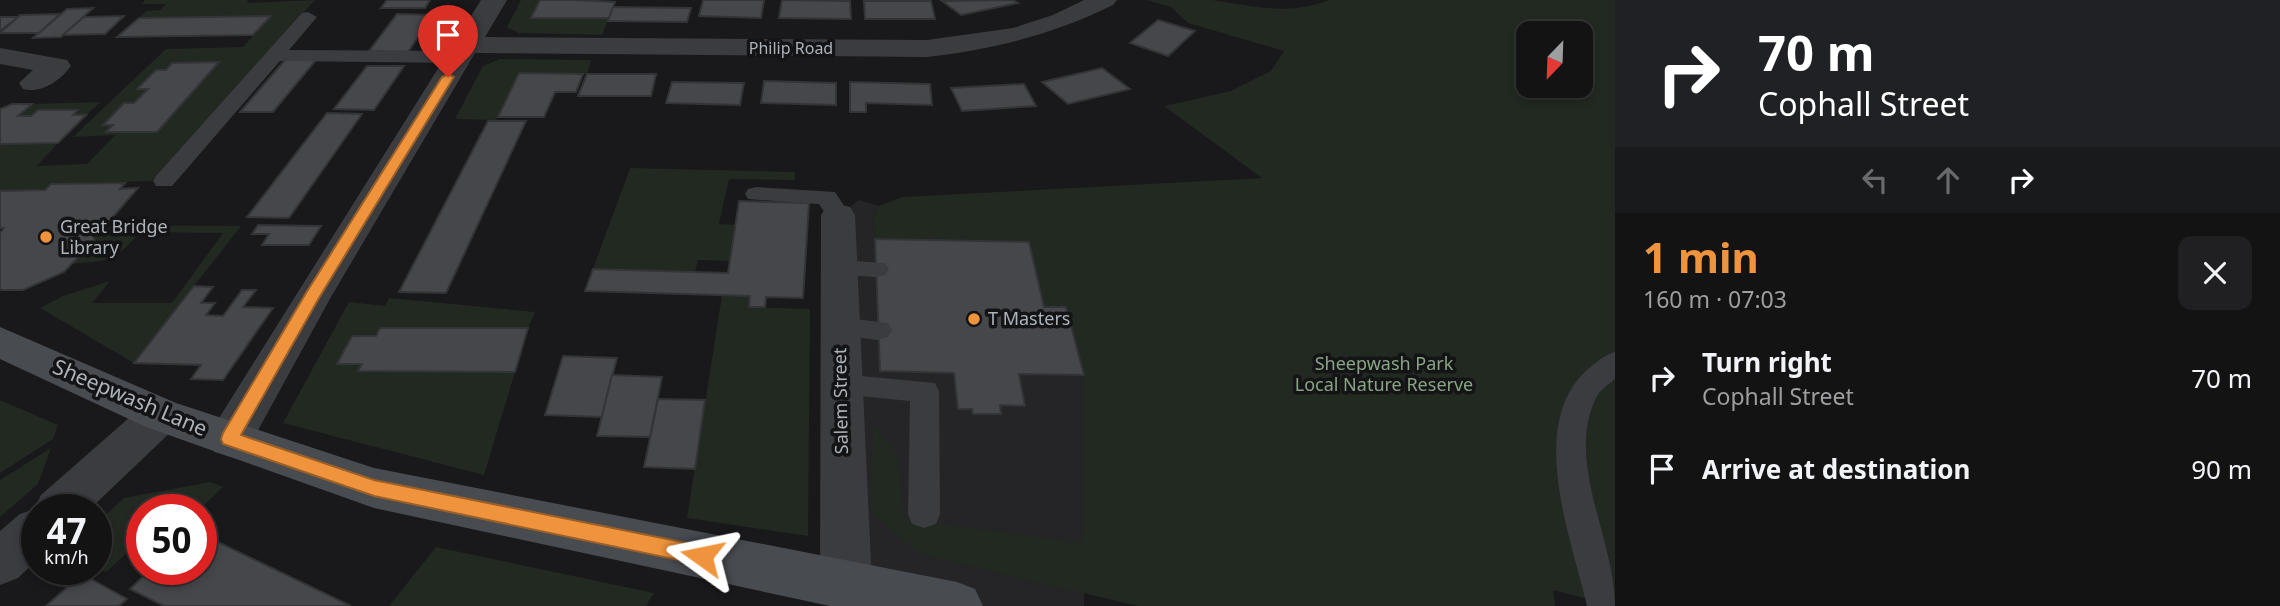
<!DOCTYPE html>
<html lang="en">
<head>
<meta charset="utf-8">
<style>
	:root { --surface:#131314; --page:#202022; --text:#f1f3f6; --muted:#9d9ea0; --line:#323234; --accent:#ef943d }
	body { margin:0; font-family:"Noto Sans",sans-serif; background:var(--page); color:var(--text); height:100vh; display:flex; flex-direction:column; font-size:26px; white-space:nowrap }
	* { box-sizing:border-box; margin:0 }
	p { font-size:23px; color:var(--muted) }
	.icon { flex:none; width:38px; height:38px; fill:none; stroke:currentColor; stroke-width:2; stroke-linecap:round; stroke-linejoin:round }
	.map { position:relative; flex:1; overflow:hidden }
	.details { display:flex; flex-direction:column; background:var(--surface); width:665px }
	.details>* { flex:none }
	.guide { background:#202124; color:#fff; overflow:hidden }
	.needle { width:46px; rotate:203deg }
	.fabs { position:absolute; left:1516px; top:21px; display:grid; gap:14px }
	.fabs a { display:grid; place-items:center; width:77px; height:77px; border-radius:14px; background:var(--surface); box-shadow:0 4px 10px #0003,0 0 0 2px var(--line); font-size:35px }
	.speed { position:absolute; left:21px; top:494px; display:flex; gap:14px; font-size:35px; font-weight:700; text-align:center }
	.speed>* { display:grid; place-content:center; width:91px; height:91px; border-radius:50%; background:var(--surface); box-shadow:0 4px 10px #0003,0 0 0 2px var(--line); line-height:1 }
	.speed small { font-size:18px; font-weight:400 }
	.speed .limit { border:10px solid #d22; background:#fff; color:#111 }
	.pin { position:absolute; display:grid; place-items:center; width:60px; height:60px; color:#fff; margin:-72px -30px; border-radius:50% 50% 50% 0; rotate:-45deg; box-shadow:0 0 7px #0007 }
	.pin .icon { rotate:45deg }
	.me { position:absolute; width:77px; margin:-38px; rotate:282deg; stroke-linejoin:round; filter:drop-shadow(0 0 5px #0008) }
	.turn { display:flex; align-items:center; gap:24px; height:147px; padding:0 28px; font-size:32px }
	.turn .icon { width:91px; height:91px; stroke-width:2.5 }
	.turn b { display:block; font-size:49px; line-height:60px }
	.lanes { display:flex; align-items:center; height:66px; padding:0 28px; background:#0003; justify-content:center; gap:35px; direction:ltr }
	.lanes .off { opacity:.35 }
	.round { display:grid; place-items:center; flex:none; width:74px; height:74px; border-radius:14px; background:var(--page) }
	.overview { display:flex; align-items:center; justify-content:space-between; height:119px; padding:0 28px }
	h1 { font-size:42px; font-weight:700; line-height:52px; color:var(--accent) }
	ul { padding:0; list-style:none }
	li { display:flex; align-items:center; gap:21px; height:91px; padding:0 28px }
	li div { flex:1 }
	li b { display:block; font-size:26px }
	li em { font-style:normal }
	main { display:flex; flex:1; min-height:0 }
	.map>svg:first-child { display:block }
	.built { fill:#252528 }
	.green { fill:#212921; fill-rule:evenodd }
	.building { fill:#46474b; stroke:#333437; stroke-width:2 }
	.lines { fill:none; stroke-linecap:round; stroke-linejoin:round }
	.lane { fill:#3a3c40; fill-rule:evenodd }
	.street { fill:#3a3c40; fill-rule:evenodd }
	.secondary { fill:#484b50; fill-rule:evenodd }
	.route { fill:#ef943d; stroke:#9b6028; stroke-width:2 }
	.poi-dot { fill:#ef943d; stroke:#141416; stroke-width:2.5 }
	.labels { text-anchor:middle; stroke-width:7; stroke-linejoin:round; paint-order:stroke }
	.far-street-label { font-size:16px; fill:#acb3ba; stroke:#141416 }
	.poi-label { font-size:18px; fill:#acb3ba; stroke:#141416; text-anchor:start }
	.park-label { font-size:18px; fill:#87a583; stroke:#141416 }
	.street-label { font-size:18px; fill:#acb3ba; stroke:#141416 }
	.near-street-label { font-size:21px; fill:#acb3ba; stroke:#141416 }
</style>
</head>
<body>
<main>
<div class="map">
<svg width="1615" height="606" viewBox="0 0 1615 606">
	<rect width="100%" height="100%" fill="#19191b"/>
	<path class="built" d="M859,200L879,206L873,218L875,239L1029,242L1044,307H1066L1084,375V606H957L846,586L838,215Z"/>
	<g class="green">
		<path d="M145,0H248L247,3L315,0L152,181L51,184L45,190L0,191V144L58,143L37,166L87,164L115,135L73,137L166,49L243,47L270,17L139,18L146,11L160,10L166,4H142Z"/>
		<path d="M521,0H540L531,18H609L602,35L519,33L507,27Z"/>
		<path d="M1147,0C1168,0 1191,0 1212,0C1253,6 1289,16 1329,0H1615V606L1553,590L1555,606H1138L920,554L870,512L874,427L897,453L904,519L1084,543V375L1067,308L1044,307L1029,242L875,239L873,218L879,206L903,197L1262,178L1164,106L1231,91L1271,71L1284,51L1188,23L1171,7ZM1528,33H1580V86H1528Z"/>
		<path d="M500,59L591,60L587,74L519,73L496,120L455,119L483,66Z"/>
		<path d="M101,102L86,115H73L77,110H38L31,116H18L32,104Z"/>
		<path d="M630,168L795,172V180L729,179L719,224L736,225L730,261L698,260L695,272L593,269Z"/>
		<path d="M115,225L241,226L134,363L40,308L63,296L110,281L92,303H172L223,233L140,232C118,258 108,263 73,263L95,240L90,233H71L78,226Z"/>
		<path d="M722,295L750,296L749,307L810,309L808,536L687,518Z"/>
		<path d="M389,298L535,312L528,328H380L376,336H352L338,363L362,364L359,371L515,372L484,475L283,423L349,302L385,306Z"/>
		<path d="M0,400L58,425L53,439L0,473Z"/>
		<path d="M51,448L38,484L0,517V480Z"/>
		<path d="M210,482L223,487L200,509H142V553L131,549L106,572L96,568V524L124,498Z"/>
		<path d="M436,547L654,593L646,606H389Z"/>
	</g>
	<g class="building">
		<path d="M387,0H430L425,8H381Z"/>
		<path d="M540,0H575L615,2L609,18H531Z"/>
		<path d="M703,0H764L761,18L699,16Z"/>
		<path d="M782,0L850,1L851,19L779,18Z"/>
		<path d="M1013,0L1018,3L961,15L942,1Z"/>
		<path d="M864,1H931L935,19H865Z"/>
		<path d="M613,7L691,8L687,22L608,21Z"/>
		<path d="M93,8L61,37L33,38L67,9Z"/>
		<path d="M60,14L39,33H0L20,15Z"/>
		<path d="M397,14L433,15L408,52L369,51Z"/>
		<path d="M124,16L105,34L63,35L84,17Z"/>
		<path d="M271,16L253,35L117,37L139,18Z"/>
		<path d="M0,17H18L0,31Z"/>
		<path d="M1158,20L1195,31L1168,56L1130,43Z"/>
		<path d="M285,60H316L273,112H240Z"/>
		<path d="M219,62L157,132H106L113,125H103L124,103H134L148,89H137L156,70H166L172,63Z"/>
		<path d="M367,66H404L374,110L334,109Z"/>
		<path d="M1102,68L1130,89L1068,104L1042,82Z"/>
		<path d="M519,73L583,74L576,92H555L544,117H498Z"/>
		<path d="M587,74H656L651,96H578Z"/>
		<path d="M764,81L836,83V105L761,103Z"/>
		<path d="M672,82L744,83L740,105L666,103Z"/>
		<path d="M850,82L930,84L932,105L866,103V112H850Z"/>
		<path d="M1024,84L1036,106L962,111L951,88Z"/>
		<path d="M12,104H32L18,116H31L38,110H78L73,115H86L58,143L0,144V109Z"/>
		<path d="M327,113L362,114L289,218L247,217Z"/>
		<path d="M488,121H526L446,293L399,292Z"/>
		<path d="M125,183L120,189L138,188L106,225L78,226L71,233H91L95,240L64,272L23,290H0V233L4,228H0V191L45,190L51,184Z"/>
		<path d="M739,201L809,203L803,298L766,297L765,307H749L750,296L585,291L593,269L728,273Z"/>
		<path d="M258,225L321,226L309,245H262L269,234H252Z"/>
		<path d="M875,239L1029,242L1044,307H1066L1084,375L1019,374L1025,406L1000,405L1001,414H973L972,409H958L954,373L880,371Z"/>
		<path d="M194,286L213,287L201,303H215L206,315L223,316L242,290H256L243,307L273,308L223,380L191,379L201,365L134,363Z"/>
		<path d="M380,328H528L515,372L358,371L362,364H337L352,336H376Z"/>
		<path d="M563,356L617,358L602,417L545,415Z"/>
		<path d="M612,375L662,377L650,437L597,436Z"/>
		<path d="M658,399L705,400L695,469L644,467Z"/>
		<path d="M201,534L351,606H164L130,589L151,569H201Z"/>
		<path d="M82,574L127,599L119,606H46Z"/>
	</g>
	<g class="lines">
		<g class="lane">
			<path d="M308,12L317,17L289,50L460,51L469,57L460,63L280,61L172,186H156L153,181L156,176L302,13Z"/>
			<path d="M756,187L835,192L850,215L846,220H830L819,204L748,199L745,194L748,189Z"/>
			<path d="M838,260L885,263L889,269L885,275L876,277L829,274L825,268L829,262Z"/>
			<path d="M839,317L888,323L892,330L888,337L878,340L829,334L826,327L829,320Z"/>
			<path d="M1615,352V379C1609,384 1599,391 1596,398C1565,461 1615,540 1615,606H1587C1571,537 1526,424 1588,369C1597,362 1604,355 1615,352Z"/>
			<path d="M840,374L935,383L939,391L940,514L936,524L924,528L912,524L908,514L910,401L830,393L826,385L830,377Z"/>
		</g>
		<g class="street">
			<path d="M481,0H507L485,37L927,40L1013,28L1053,15L1084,0H1117L1113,5C1052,35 994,49 927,57L475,53L331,297L246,452L230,457L214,452L208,439L214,426Z"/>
			<path d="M0,48L67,60L71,66C60,81 41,94 23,89L19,83L33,70L0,64Z"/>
			<path d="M838,204L850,207L855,215L872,586L864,603L855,606L828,603L820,586L821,215L826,207Z"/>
			<path d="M161,398L176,403L183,415L176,427L90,509H37V560L18,578L0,585V531L20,514L34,509L41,495L146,403Z"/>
		</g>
		<path class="secondary" d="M0,327L176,403L374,468L957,582L975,589L983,606H830L374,508L146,427L0,359Z"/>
	</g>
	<path class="route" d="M448,74L454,77L319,298L241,435L374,480L702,546L709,549L712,556L709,562L702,565L374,496L223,444L221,439L223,433L306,293L442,77Z"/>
	<g class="poi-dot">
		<circle cx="46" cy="237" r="7"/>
		<circle cx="974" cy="319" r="7"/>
	</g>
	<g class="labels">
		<g class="far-street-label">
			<text x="791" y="54">Philip Road</text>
		</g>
		<g class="poi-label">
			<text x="60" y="233">Great Bridge<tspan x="60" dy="21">Library</tspan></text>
			<text x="988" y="325">T Masters</text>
		</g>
		<g class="park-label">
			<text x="1384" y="370">Sheepwash Park<tspan x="1384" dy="21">Local Nature Reserve</tspan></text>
		</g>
		<g class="street-label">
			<text transform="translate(841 401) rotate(-91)" y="6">Salem Street</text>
		</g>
		<g class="near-street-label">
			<text transform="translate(130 398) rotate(23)" y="7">Sheepwash Lane</text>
		</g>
	</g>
</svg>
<div class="fabs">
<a><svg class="needle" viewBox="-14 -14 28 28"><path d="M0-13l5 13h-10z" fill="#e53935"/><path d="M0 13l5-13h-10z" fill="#9d9ea0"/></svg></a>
</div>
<div class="speed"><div>47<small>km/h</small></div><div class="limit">50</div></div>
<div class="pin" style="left:448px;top:77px;background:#d93025"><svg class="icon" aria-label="arrive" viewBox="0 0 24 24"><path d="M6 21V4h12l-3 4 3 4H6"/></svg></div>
<svg class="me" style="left:702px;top:556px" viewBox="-20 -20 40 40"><path d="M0-17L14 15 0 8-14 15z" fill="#ef943d" stroke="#fff" stroke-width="4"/></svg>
</div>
<section class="details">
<div class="guide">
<div class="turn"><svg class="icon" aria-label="right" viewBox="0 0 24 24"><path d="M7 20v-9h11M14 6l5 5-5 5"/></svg><div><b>70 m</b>Cophall Street</div></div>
<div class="lanes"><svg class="icon off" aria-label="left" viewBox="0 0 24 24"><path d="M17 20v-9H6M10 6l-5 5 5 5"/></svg><svg class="icon off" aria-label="ahead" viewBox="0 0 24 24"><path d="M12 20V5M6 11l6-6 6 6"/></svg><svg class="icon" aria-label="right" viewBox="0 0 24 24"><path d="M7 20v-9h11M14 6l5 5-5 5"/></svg></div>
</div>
<div class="overview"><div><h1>1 min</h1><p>160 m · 07:03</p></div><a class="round"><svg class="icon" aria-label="close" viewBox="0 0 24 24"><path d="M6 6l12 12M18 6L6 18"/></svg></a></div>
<ul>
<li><svg class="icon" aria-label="right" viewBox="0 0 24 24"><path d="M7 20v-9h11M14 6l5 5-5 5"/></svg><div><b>Turn right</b><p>Cophall Street</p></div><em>70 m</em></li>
<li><svg class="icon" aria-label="arrive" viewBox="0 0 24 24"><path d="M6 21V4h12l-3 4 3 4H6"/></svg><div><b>Arrive at destination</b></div><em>90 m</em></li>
</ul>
</section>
</main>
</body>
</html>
